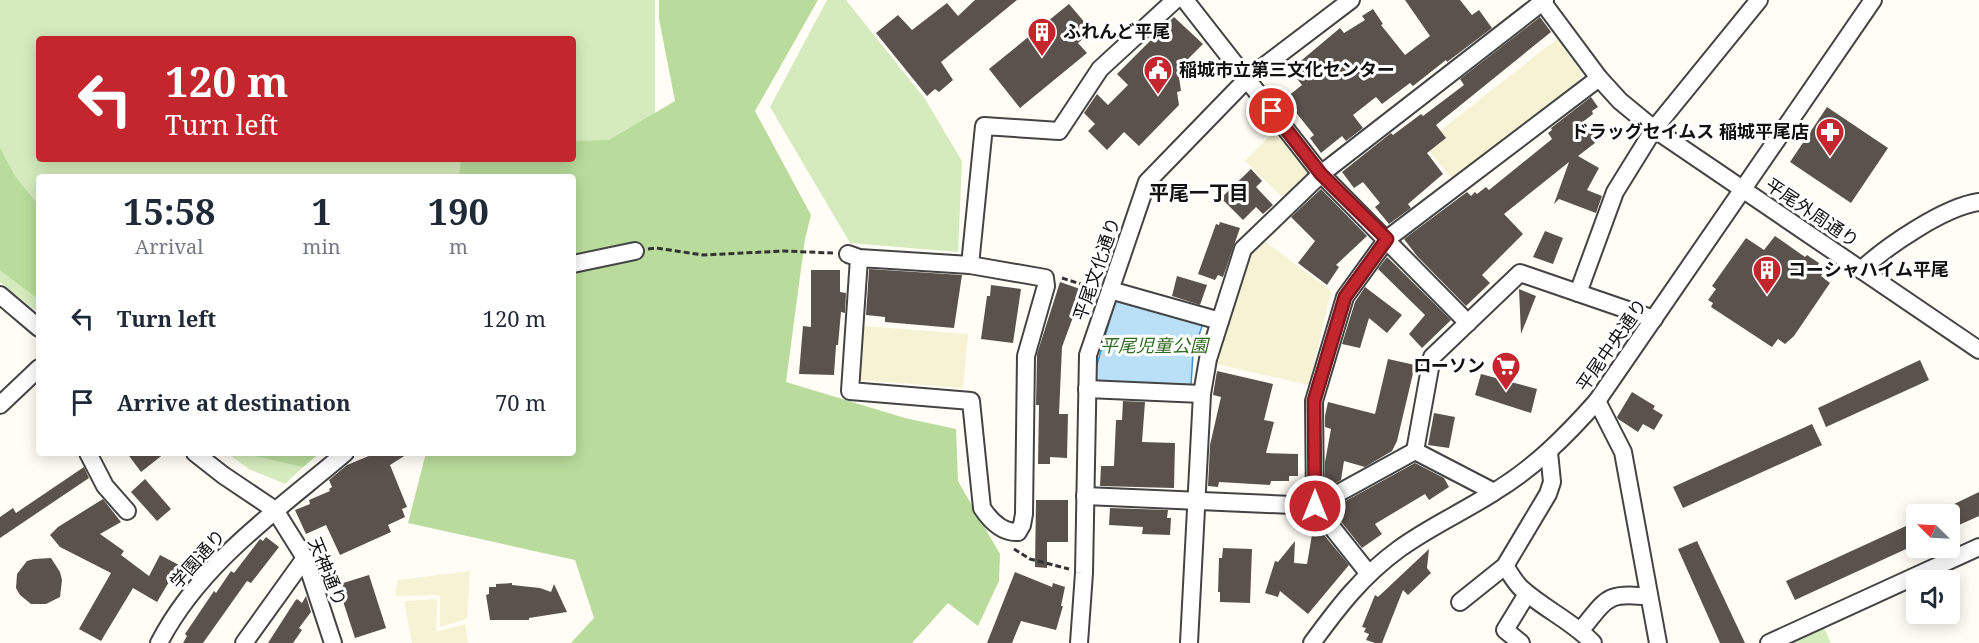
<!DOCTYPE html>
<html lang="en">
<head>
<meta charset="utf-8">
<style>
	:root { --surface:#fff; --page:#f6f6f7; --text:#1f2937; --muted:#747a83 }
	body { margin:0; font-family:"Noto Serif","Noto Sans JP",serif; background:var(--page); color:var(--text); height:100vh; display:flex; flex-direction:column; font-size:22px; white-space:nowrap }
	* { box-sizing:border-box; margin:0 }
	p { font-size:20px; color:var(--muted) }
	.icon { flex:none; width:33px; height:33px; fill:none; stroke:currentColor; stroke-width:2; stroke-linecap:round; stroke-linejoin:round }
	.map { position:relative; flex:1; overflow:hidden }
	.sheet { position:absolute; left:36px; top:174px; width:540px; height:282px; display:flex; flex-direction:column; background:var(--surface); border-radius:6px; box-shadow:0 3px 15px #0003 }
	.sheet>* { flex:none }
	.hud { position:absolute; left:36px; top:36px; width:540px; height:126px; border-radius:6px; box-shadow:0 3px 15px #0003; background:#c4262e; color:#fff; overflow:hidden }
	.needle { width:39px; rotate:294deg }
	.buttons { position:absolute; left:1906px; top:504px; display:grid; gap:12px }
	.buttons a { display:grid; place-items:center; width:54px; height:54px; border-radius:6px; background:var(--surface); box-shadow:0 3px 15px #0003; font-size:30px }
	.pin { position:absolute; display:grid; place-items:center; width:51px; height:51px; color:#fff; margin:-26px; border:3px solid #fff; border-radius:50%; box-shadow:0 2px 6px #0007 }
	.me { position:absolute; width:66px; margin:-33px; rotate:0deg; stroke-linejoin:round; filter:drop-shadow(0 0 4px #0008) }
	.turn { display:flex; align-items:center; gap:21px; height:126px; padding:0 30px; font-size:27px }
	.turn .icon { width:78px; height:78px; stroke-width:2.5 }
	.turn b { display:block; font-size:42px; line-height:51px }
	.eta { display:flex; justify-content:space-evenly; align-items:center; height:102px; text-align:center }
	.eta b { font-size:36px; font-weight:700; line-height:42px }
	ul { padding:0; list-style:none }
	li { display:flex; align-items:center; gap:18px; height:84px; padding:0 30px }
	li div { flex:1 }
	li b { display:block; font-size:22px }
	li em { font-style:normal }
	.map>svg:first-child { display:block }
	.farmland { fill:#f6f3d4 }
	.green { fill:#d5ebbd; fill-rule:evenodd }
	.forest { fill:#b9dc9c }
	.water { fill:#b9e0f7; stroke:#3f96cf; stroke-width:1.5 }
	.building { fill:#5a524d }
	.lines { fill:none; stroke-linecap:round; stroke-linejoin:round }
	.minor-casing { stroke:#444; stroke-width:20 }
	.path { stroke:#333; stroke-width:3; stroke-dasharray:6 3; stroke-linecap:butt }
	.minor { stroke:#fff; stroke-width:16 }
	.route-casing { stroke:#7f191e; stroke-width:15 }
	.route { stroke:#c4262e; stroke-width:10 }
	.labels { text-anchor:middle; stroke-width:6; stroke-linejoin:round; paint-order:stroke }
	.poi-label { font-size:18px; font-weight:bold; fill:#111; stroke:#fff; text-anchor:start }
	.street-label { font-size:18px; fill:#111; stroke:#fff }
	.park-label { font-size:18px; font-style:italic; fill:#2f6b1f; stroke:#fff }
	.neighbourhood-label { font-size:20px; font-weight:bold; fill:#111; stroke:#fff }
</style>
</head>
<body>
<div class="map">
<svg width="1979" height="643" viewBox="0 0 1979 643">
	<rect width="100%" height="100%" fill="#fffdf5"/>
	<g class="farmland">
		<path d="M1557,39L1581,71V80L1452,178L1423,144Z"/>
		<path d="M1276,129L1307,165V175L1282,197L1245,161Z"/>
		<path d="M1263,240L1331,291L1309,385L1216,364L1253,245Z"/>
		<path d="M864,326L968,334L963,388L860,380Z"/>
		<path d="M470,571L467,619L440,627V595L395,596L398,580Z"/>
		<path d="M437,599L436,632L465,624L468,643H412L404,601Z"/>
	</g>
	<g class="green">
		<path d="M0,0H655V121L573,177H39V313L0,282ZM39,39H573V159H39Z"/>
		<path d="M827,0H846L925,99L962,161L958,252L850,243L770,107Z"/>
		<path d="M227,453H318L285,484L249,469Z"/>
		<path d="M1823,626L1831,643H1786Z"/>
	</g>
	<g class="forest">
		<path d="M659,0H818L755,111L811,215L805,239L786,382L905,418L956,429L958,481L1000,554L999,581L978,626L948,603L912,643H571L594,618L575,560L408,523L426,453H573V177H459L461,159H573V141L609,140L675,101L659,19Z"/>
		<path d="M0,148L15,176L39,206V300L0,270Z"/>
		<path d="M242,453H320L303,467Z"/>
	</g>
	<path class="water" d="M1116,298L1203,323L1193,354L1191,385L1095,382L1096,368Z"/>
	<g class="building">
		<path d="M975,0H1017L941,62L953,80L939,92L935,89L927,96L876,33L898,15L912,30L947,3L958,16Z"/>
		<path d="M1405,0H1460L1472,15L1479,10L1492,28L1447,62L1446,60L1413,86L1410,83L1382,104L1376,97L1353,115L1363,128L1346,141L1342,136L1321,153L1310,138L1314,135L1294,110L1292,111L1283,100L1302,85L1292,72L1298,67L1296,65L1340,28L1344,33L1365,20L1362,16L1373,9L1383,24L1381,25L1405,55L1430,36Z"/>
		<path d="M1069,4L1092,31L1078,43L1087,53L1020,108L989,69Z"/>
		<path d="M1174,17L1203,44L1178,69L1181,91L1177,92L1179,105L1139,146L1124,132L1107,150L1088,131L1095,124L1084,113L1097,94L1108,105L1128,85L1117,74Z"/>
		<path d="M1540,17L1551,32L1436,125L1446,138L1427,153L1443,174L1408,204L1411,208L1389,224L1375,207L1380,203L1363,182L1354,188L1342,172L1391,133L1393,135L1421,114L1423,116L1464,85L1460,79Z"/>
		<path d="M1591,97L1598,107L1592,111L1593,114L1584,121L1597,139L1594,142L1595,143L1578,156L1599,168L1587,190L1602,196L1596,213L1559,199L1554,204L1569,162L1504,214L1523,234L1482,275L1490,283L1466,306L1417,256L1404,239L1467,192L1471,196L1475,192L1477,194L1486,187L1489,190L1552,139L1548,133L1552,130L1551,128Z"/>
		<path d="M1827,107L1888,148L1851,203L1790,162Z"/>
		<path d="M1251,169L1262,181L1256,187L1273,205L1263,214L1256,207L1243,220L1221,198Z"/>
		<path d="M1321,189L1367,236L1336,265L1339,267L1327,285L1298,263L1315,241L1291,217Z"/>
		<path d="M1220,222L1240,228L1223,277L1218,275L1215,280L1198,274L1216,224L1219,225Z"/>
		<path d="M1545,231L1563,238L1553,264L1533,257Z"/>
		<path d="M1775,236L1805,257L1807,255L1819,263L1816,268L1823,273L1821,276L1830,283L1794,336L1785,344L1778,339L1772,347L1711,307L1713,303L1708,300L1716,289L1712,286L1746,238L1764,250Z"/>
		<path d="M1387,257L1451,320L1422,348L1409,334L1425,315L1378,269Z"/>
		<path d="M869,269L962,275L954,328L885,322V317L866,315Z"/>
		<path d="M811,270H840V292L846,293L845,313L841,312L838,345H836L834,375L799,374L803,326L811,327Z"/>
		<path d="M1177,276L1207,285L1200,305L1172,296Z"/>
		<path d="M1060,282L1083,290L1062,347L1059,414H1068L1067,458L1050,457V464H1038L1039,405H1036L1037,354Z"/>
		<path d="M991,285L1021,289L1013,343L981,339L987,296H990Z"/>
		<path d="M1365,287L1402,315L1387,333L1369,318L1360,348L1342,344L1355,302Z"/>
		<path d="M1519,289L1536,296L1521,334Z"/>
		<path d="M1388,359L1415,365L1397,441L1392,451L1365,467L1344,461L1341,480L1328,487L1325,486V462L1331,429L1325,427V416L1328,402L1375,414Z"/>
		<path d="M1920,360L1929,380L1826,427L1818,408Z"/>
		<path d="M1217,371L1273,384L1264,420L1274,422L1266,453L1298,454V476H1289V481H1271L1270,485L1219,482L1218,487L1208,486L1210,445L1221,397L1213,395Z"/>
		<path d="M1481,374L1537,389L1531,413L1475,395Z"/>
		<path d="M1632,392L1655,406L1653,409L1663,415L1654,430L1643,424L1638,432L1618,419L1617,417Z"/>
		<path d="M1123,401L1145,402L1142,442L1175,443L1174,488L1100,486L1101,466H1114L1116,420H1122Z"/>
		<path d="M1434,413L1455,417L1449,448L1428,445Z"/>
		<path d="M1812,424L1822,445L1683,508L1673,487Z"/>
		<path d="M127,453H165L141,472Z"/>
		<path d="M376,453H409L390,465L407,507L402,509L405,517L388,525L391,532L340,555L326,525L306,534L295,510L310,504L309,500L330,491L329,489L332,487L329,480L347,465Z"/>
		<path d="M1415,463L1444,478L1449,487L1429,500L1425,494L1375,524L1382,534L1362,548L1331,509Z"/>
		<path d="M84,467L89,478L0,538V517L13,508L16,513Z"/>
		<path d="M145,479L171,509L157,521L131,492Z"/>
		<path d="M1979,492V516L1950,529V506Z"/>
		<path d="M103,499L121,522L100,534L124,551L121,555L149,576L160,555L179,565L157,602L133,588L101,641L79,629L111,573L60,547L50,535L58,527Z"/>
		<path d="M1036,500H1068V542H1047V568L1035,567Z"/>
		<path d="M1110,508L1168,510L1167,518H1171L1170,535L1142,534L1143,527L1109,525Z"/>
		<path d="M1917,521V544L1795,600L1786,581Z"/>
		<path d="M1314,523L1349,565L1308,614L1280,591L1278,597L1265,593L1275,561L1278,562L1295,541L1294,563L1307,564Z"/>
		<path d="M266,537L279,547L251,583L247,581L203,643H183L187,636L185,634L214,591L216,593L231,571L234,573L260,539L263,541Z"/>
		<path d="M1697,541L1745,643H1720L1678,549Z"/>
		<path d="M1223,548L1252,549L1250,603L1220,602V592H1218L1219,558H1222Z"/>
		<path d="M1429,549L1427,568L1431,573L1408,595L1403,590L1382,643H1375L1366,640L1369,634L1364,632L1366,628L1362,627L1375,595L1378,597Z"/>
		<path d="M51,558L60,572L62,580L60,597L46,604H31L20,595L16,588L17,574L27,561L34,559Z"/>
		<path d="M1015,572L1052,587L1053,583L1065,587L1061,606H1063L1056,630L1021,621L1012,643H987Z"/>
		<path d="M369,575L386,628L355,638L341,595L340,584Z"/>
		<path d="M512,583V585L540,588L551,592L554,584L567,612L529,618V620H490L486,595L489,594V587H496V584Z"/>
		<path d="M306,596L311,612L299,628L302,630L293,643H268L295,601L297,599L302,603Z"/>
	</g>
	<g class="lines">
		<g class="minor-casing">
			<g id="minor">
				<path d="M1185,0L1321,174L1468,323"/>
				<path d="M1541,0L1599,78L1620,101L1654,129L1979,350"/>
				<path d="M848,254L859,258L970,265L1045,278L1046,286L1026,356L1024,514L1022,525L1018,532C1002,533 990,520 982,508L971,401L850,391L859,258"/>
				<path d="M573,264L635,251"/>
				<path d="M970,265L984,126L1059,131L1100,69L1175,0"/>
				<path d="M1861,270C1887,246 1944,207 1979,202"/>
				<path d="M1110,290L1220,321"/>
				<path d="M1578,293L1615,192L1654,129L1759,0"/>
				<path d="M0,295L39,328"/>
				<path d="M1087,389L1202,394"/>
				<path d="M1597,401L1623,452L1658,643"/>
				<path d="M0,405L39,368"/>
				<path d="M1415,451L1494,492"/>
				<path d="M88,453L105,486L127,511"/>
				<path d="M195,453L223,475L275,510L305,558L333,643"/>
				<path d="M1085,496L1315,506L1415,451L1432,357L1520,273L1654,319"/>
				<path d="M1505,566C1510,573 1515,583 1522,589C1544,609 1572,621 1593,643"/>
				<path d="M1369,574L1315,506L1314,401L1345,297L1387,239L1599,78"/>
				<path d="M1460,602L1505,566L1548,494L1552,482L1549,452"/>
				<path d="M1581,630C1606,600 1606,591 1649,597"/>
				<path d="M159,643C200,563 278,510 345,453"/>
				<path d="M244,643L305,558"/>
				<path d="M1079,643L1084,573L1088,355L1147,182L1247,79L1351,0"/>
				<path d="M1189,643L1202,394L1208,359L1243,249L1321,174L1545,0"/>
				<path d="M1312,643C1339,606 1362,576 1399,549C1429,527 1463,512 1494,492C1534,468 1566,436 1597,401L1873,0"/>
				<path d="M1521,643L1505,630L1527,594"/>
				<path d="M1769,643L1979,547"/>
			</g>
		</g>
		<g class="path">
			<path d="M648,249L656,248L703,255L784,251L833,253"/>
			<path d="M1062,278L1096,289"/>
			<path d="M1014,549L1030,559L1069,569"/>
		</g>
		<use href="#minor" class="minor"/>
	</g>
	<g class="lines">
		<g class="route-casing">
			<path id="route" d="M1272,111L1321,174L1387,239L1345,297L1314,401L1315,506"/>
		</g>
		<use href="#route" class="route"/>
	</g>
	<defs>
		<g id="building-pin" transform="scale(1.5)"><path d="M0 17L-7.5 6A9.5 9.5 0 1 1 7.5 6Z" fill="#c4262e" stroke="#fff"/><path d="M-4-6H4V6H1V3H-1V6H-4ZM-2.5-4.3h1.7v1.8h-1.7ZM.8-4.3h1.7v1.8H.8ZM-2.5-1h1.7V.8h-1.7ZM.8-1h1.7V.8H.8Z" fill="#fff"/></g>
		<g id="civic-pin" transform="scale(1.5)"><path d="M0 17L-7.5 6A9.5 9.5 0 1 1 7.5 6Z" fill="#c4262e" stroke="#fff"/><path d="M-.6-6.5H3V-4.5H.6V-3L4-1V1h2V6H-6V1h2V-1L-.6-3ZM-1.2 2.5V6h2.4V2.5Z" fill="#fff"/></g>
		<g id="pharmacy-pin" transform="scale(1.5)"><path d="M0 17L-7.5 6A9.5 9.5 0 1 1 7.5 6Z" fill="#c4262e" stroke="#fff"/><path d="M-2-6h4v4h4v4h-4v4h-4v-4h-4v-4h4Z" fill="#fff"/></g>
		<g id="supermarket-pin" transform="scale(1.5)"><path d="M0 17L-7.5 6A9.5 9.5 0 1 1 7.5 6Z" fill="#c4262e" stroke="#fff"/><path d="M-6-5.5h2.5l.6 2H6L4.5 2H-2.5L-4.4-4H-6ZM-1.5 3.2a1.3 1.3 0 1 0 .1 0ZM3 3.2a1.3 1.3 0 1 0 .1 0Z" fill="#fff"/></g>
	</defs>
	<g fill-rule="evenodd">
		<use href="#building-pin" x="1042" y="32"/>
		<use href="#civic-pin" x="1158" y="70"/>
		<use href="#pharmacy-pin" x="1830" y="132"/>
		<use href="#building-pin" x="1767" y="270"/>
		<use href="#supermarket-pin" x="1506" y="366"/>
	</g>
	<g class="labels">
		<g class="poi-label">
			<text x="1063" y="38">ふれんど平尾</text>
			<text x="1179" y="76">稲城市立第三文化センター</text>
			<text x="1809" y="138" text-anchor="end">ドラッグセイムス 稲城平尾店</text>
			<text x="1788" y="276">コーシャハイム平尾</text>
			<text x="1485" y="372" text-anchor="end">ローソン</text>
		</g>
		<g class="street-label">
			<text transform="translate(1812 213) rotate(34)" y="6">平尾外周通り</text>
			<text transform="translate(1097 269) rotate(-71)" y="6">平尾文化通り</text>
			<text transform="translate(1612 345) rotate(-55)" y="6">平尾中央通り</text>
			<text transform="translate(198 559) rotate(-48)" y="6">学園通り</text>
			<text transform="translate(327 572) rotate(68)" y="6">天神通り</text>
		</g>
		<g class="park-label">
			<text x="1154" y="352">平尾児童公園</text>
		</g>
		<g class="neighbourhood-label">
			<text x="1199" y="200">平尾一丁目</text>
		</g>
	</g>
</svg>
<div class="buttons">
<a><svg class="needle" viewBox="-14 -14 28 28"><path d="M0-13l5 13h-10z" fill="#e53935"/><path d="M0 13l5-13h-10z" fill="#747a83"/></svg></a>
<a><svg class="icon" aria-label="sound" viewBox="0 0 24 24"><path d="M4 9h4l5-4v14l-5-4H4zM17 9q2 3 0 6"/></svg></a>
</div>
<div class="pin" style="left:1272px;top:111px;background:#d93025"><svg class="icon" aria-label="arrive" viewBox="0 0 24 24"><path d="M6 21V4h12l-3 4 3 4H6"/></svg></div>
<svg class="me" style="left:1315px;top:506px" viewBox="-20 -20 40 40"><circle r="17" fill="#c4262e" stroke="#fff" stroke-width="3"/><path d="M0-11L8 9 0 5-8 9z" fill="#fff"/></svg>
<div class="hud">
<div class="turn"><svg class="icon" aria-label="left" viewBox="0 0 24 24"><path d="M17 20v-9H6M10 6l-5 5 5 5"/></svg><div><b>120 m</b>Turn left</div></div>
</div>
<section class="sheet">
<div class="eta">
<div><b>15:58</b><p>Arrival</p></div>
<div><b>1</b><p>min</p></div>
<div><b>190</b><p>m</p></div>
</div>
<ul>
<li><svg class="icon" aria-label="left" viewBox="0 0 24 24"><path d="M17 20v-9H6M10 6l-5 5 5 5"/></svg><div><b>Turn left</b></div><em>120 m</em></li>
<li><svg class="icon" aria-label="arrive" viewBox="0 0 24 24"><path d="M6 21V4h12l-3 4 3 4H6"/></svg><div><b>Arrive at destination</b></div><em>70 m</em></li>
</ul>
</section>
</div>
</body>
</html>
